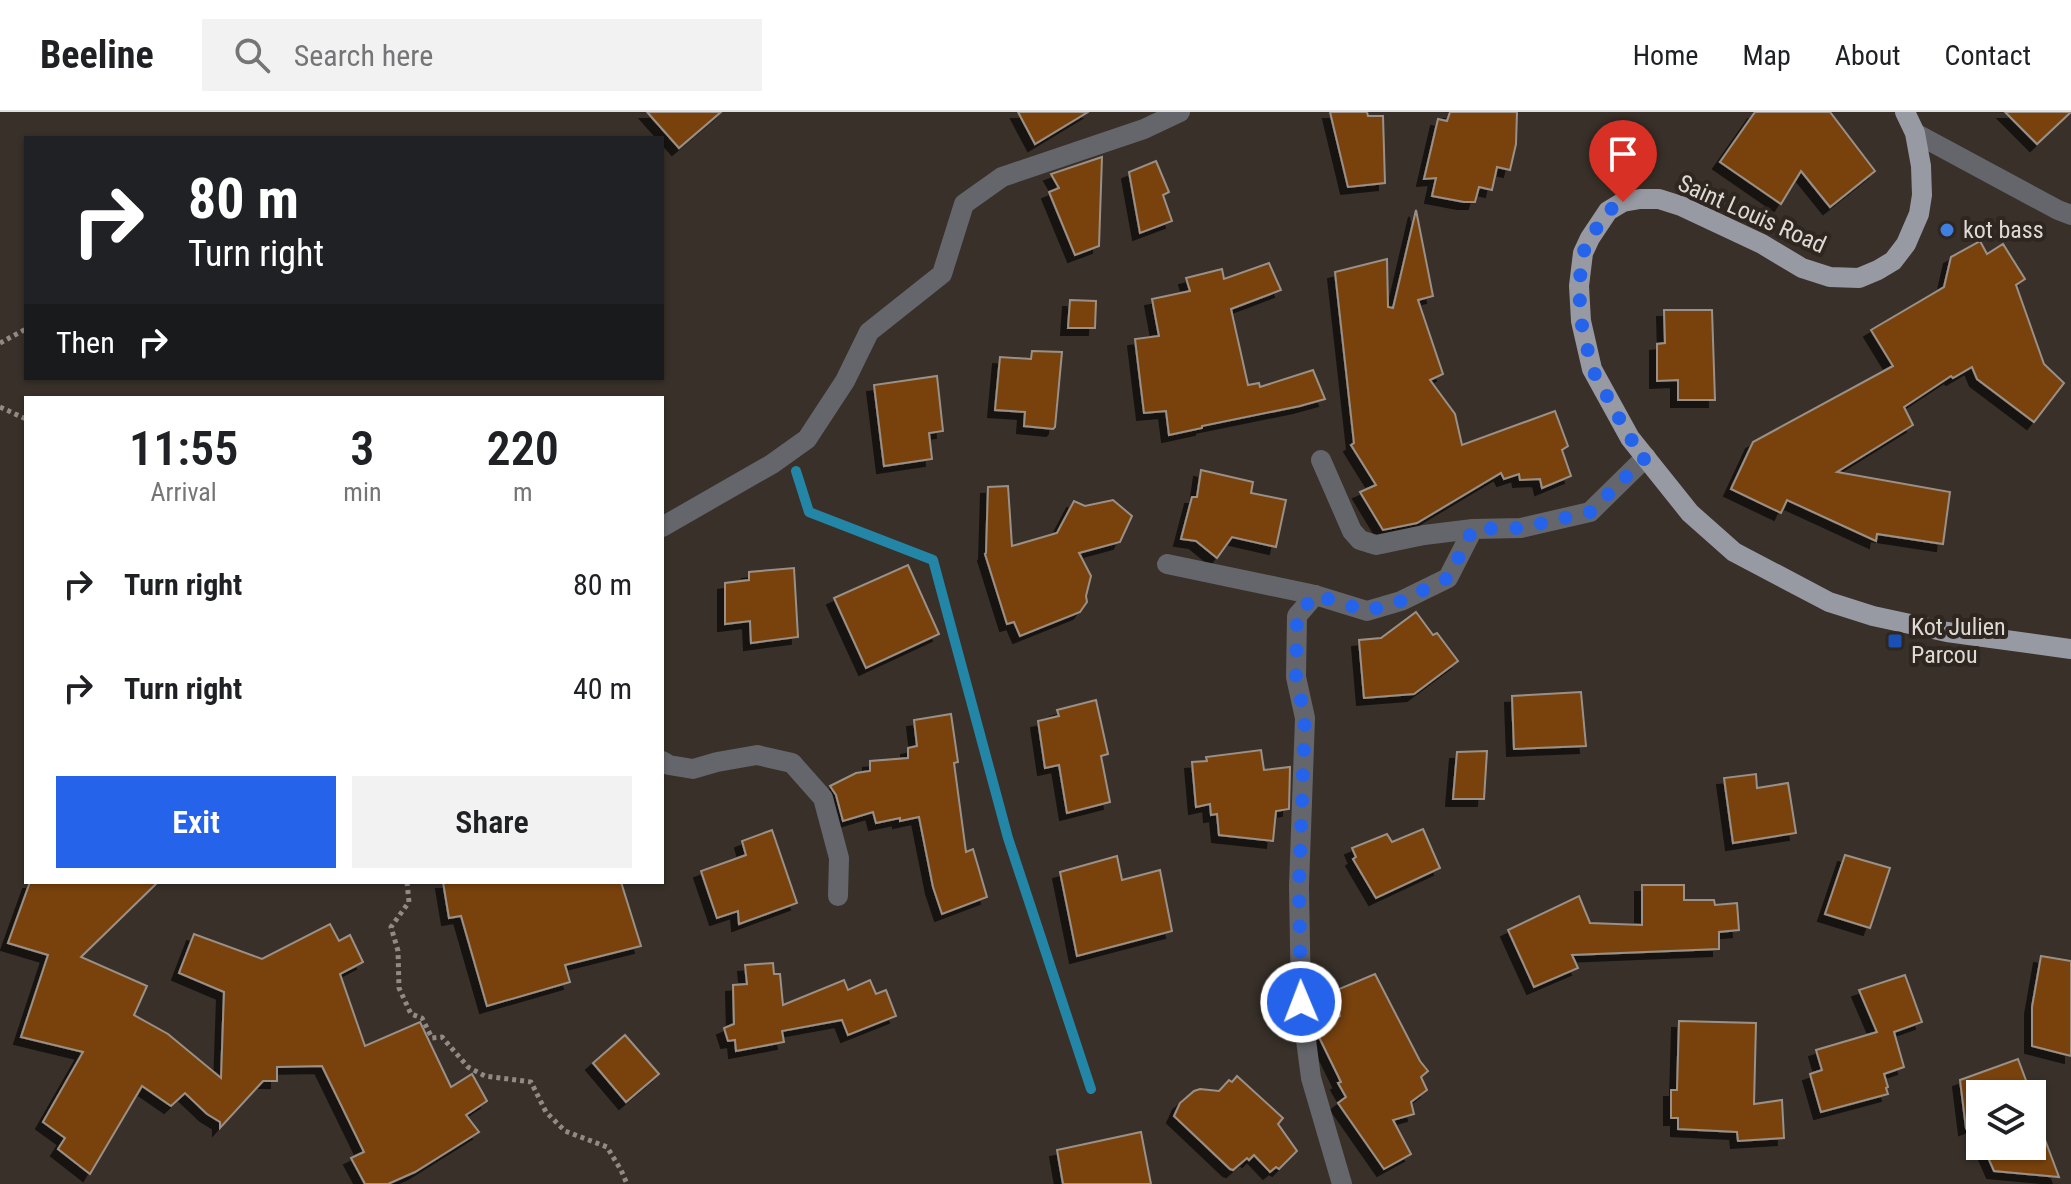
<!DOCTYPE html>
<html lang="en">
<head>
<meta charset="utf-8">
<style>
	:root { --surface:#fff; --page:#f2f2f2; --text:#202124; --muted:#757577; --line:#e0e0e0; --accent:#2563eb }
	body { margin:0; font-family:"Roboto Condensed",sans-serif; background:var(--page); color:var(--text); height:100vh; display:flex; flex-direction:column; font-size:30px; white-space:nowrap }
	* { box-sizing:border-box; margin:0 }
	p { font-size:26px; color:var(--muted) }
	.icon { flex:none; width:44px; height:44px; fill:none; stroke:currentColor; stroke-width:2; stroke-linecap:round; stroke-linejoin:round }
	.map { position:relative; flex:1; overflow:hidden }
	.panel { position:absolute; left:24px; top:284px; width:640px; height:488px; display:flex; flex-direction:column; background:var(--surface); border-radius:0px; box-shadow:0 2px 6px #0004 }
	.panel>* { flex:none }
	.hud { position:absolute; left:24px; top:24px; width:640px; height:244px; border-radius:0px; box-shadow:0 2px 6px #0004; background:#202124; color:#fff; overflow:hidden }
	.tools { position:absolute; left:1966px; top:968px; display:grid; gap:16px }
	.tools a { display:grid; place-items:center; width:80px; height:80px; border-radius:0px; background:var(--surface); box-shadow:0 2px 6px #0004; font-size:40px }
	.pin { position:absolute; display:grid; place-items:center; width:68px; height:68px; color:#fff; margin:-82px -34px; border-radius:50% 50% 50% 0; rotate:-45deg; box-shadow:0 0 8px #0007 }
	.pin .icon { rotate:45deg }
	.me { position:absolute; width:88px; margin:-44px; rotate:359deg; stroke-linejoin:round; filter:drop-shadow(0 0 6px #0008) }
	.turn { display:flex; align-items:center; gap:28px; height:168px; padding:0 32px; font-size:36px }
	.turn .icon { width:104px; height:104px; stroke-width:2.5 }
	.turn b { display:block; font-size:56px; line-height:68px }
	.then { display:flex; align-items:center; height:76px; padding:0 32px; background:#0003; gap:16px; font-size:30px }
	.eta { display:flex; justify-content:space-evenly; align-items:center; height:136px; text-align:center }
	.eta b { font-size:48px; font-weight:600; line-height:56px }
	.action { display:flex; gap:16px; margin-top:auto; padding:16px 32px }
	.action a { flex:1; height:92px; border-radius:0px; background:var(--accent); color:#fff; font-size:32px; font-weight:600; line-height:92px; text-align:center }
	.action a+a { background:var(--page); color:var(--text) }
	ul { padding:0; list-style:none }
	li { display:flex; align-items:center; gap:24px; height:104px; padding:0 32px }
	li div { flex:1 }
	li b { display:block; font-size:30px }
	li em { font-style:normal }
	header { display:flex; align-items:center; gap:48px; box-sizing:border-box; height:112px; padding:0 40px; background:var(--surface); border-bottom:2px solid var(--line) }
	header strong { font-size:38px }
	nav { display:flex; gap:44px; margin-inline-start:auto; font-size:28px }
	.search { width:560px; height:72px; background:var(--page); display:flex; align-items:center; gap:20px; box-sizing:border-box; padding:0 28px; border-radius:0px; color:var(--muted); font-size:30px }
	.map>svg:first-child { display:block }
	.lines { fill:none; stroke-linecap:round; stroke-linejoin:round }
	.stream { stroke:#2486a6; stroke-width:10 }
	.building { fill:#794308; stroke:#9a9088; stroke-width:2; filter:url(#shadow) }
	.path { stroke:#928b85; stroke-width:5; stroke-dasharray:4 4; stroke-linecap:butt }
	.minor { stroke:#65666b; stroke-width:20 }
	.primary { stroke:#989aa3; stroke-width:20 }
	.route { stroke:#2563eb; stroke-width:14; stroke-dasharray:0 25.2 }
	.shop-dot { fill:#3f7fe0; stroke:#2e261f; stroke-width:3 }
	.transit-dot { fill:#1a4fb4; stroke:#2e261f; stroke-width:3 }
	.labels { text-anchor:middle; stroke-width:8; stroke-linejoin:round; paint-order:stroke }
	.street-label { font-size:24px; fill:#ded9d4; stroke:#2e261f }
	.poi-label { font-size:24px; fill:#ded9d4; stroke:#2e261f; text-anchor:start }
</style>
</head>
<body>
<header>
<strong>Beeline</strong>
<div class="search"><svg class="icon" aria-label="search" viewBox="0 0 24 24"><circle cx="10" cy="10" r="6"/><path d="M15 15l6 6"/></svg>Search here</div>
<nav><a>Home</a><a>Map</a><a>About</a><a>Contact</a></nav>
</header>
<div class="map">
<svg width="2071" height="1072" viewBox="0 0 2071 1072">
	<defs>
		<filter id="shadow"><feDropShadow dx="-7" dy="7" stdDeviation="0" flood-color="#0009"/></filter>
	</defs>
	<rect width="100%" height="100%" fill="#383029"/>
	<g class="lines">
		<path class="stream" d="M796,359L809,400L933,448L1008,726L1091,977"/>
	</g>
	<g class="building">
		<path d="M647,0H721L679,36Z"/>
		<path d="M1018,0H1088L1035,32Z"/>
		<path d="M1330,0H1367L1368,4H1383L1385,71L1348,75Z"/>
		<path d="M1450,0H1517L1516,32L1510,58L1497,55L1492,78L1479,75L1475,90H1464L1432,84L1436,66L1424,67L1438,7L1447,9Z"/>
		<path d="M1755,0H1830L1875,59L1830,95L1801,59L1781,92L1720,50Z"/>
		<path d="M2005,0H2071L2037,32Z"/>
		<path d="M1102,45L1099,134L1075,143L1049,80L1059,76L1051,62Z"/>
		<path d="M1156,49L1169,80L1163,83L1172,109L1140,121L1129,60Z"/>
		<path d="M1416,98L1433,184L1418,188L1443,262L1430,268L1455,302L1462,333L1555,299L1568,334L1562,338L1571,364L1542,376L1540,367L1520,368L1519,362L1504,367L1501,361L1417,411L1383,418L1360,380L1376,373L1351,333L1354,331L1335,160L1387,147L1388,195L1393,196Z"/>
		<path d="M1980,129L1987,142L2003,132L2025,167L2016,173L2044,252L2064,271L2034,310L1977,267L1972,255L1953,266L1951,264L1904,295L1913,313L1837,360L1950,380L1943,432L1877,422L1876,429L1787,388L1781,401L1731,377L1753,330L1893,254L1871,218L1944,175L1951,145Z"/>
		<path d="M1269,151L1281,178L1231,197L1248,273L1259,271L1260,275L1313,258L1325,287L1300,294L1202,314V316L1169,323L1166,299L1144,301L1135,227L1159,224L1152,187L1190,179L1186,166L1222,157L1224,167Z"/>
		<path d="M1070,188L1096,189L1095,216H1068Z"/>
		<path d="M1664,198H1712L1715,288H1678V268L1657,269V232L1665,231Z"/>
		<path d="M1032,239L1062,240L1055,315L1053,317L1024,314L1025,300L995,298L1000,245L1031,247Z"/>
		<path d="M937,264L943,319L929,321L932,347L884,354L874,273Z"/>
		<path d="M1201,358L1253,370L1251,381L1286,388L1276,435L1232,425L1217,446L1196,429L1181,427L1192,385H1197Z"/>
		<path d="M1008,374L1012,434L1057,421L1074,389L1085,394L1113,388L1132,404L1120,430L1079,441L1091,464L1086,484L1087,490L1080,500L1020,524L1014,510L1007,512L985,442L986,441L988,375Z"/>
		<path d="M908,453L939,522L866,556L834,486Z"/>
		<path d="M794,456L798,525L751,531L750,509L725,512V471L749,468V460Z"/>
		<path d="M1416,500L1433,523L1437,521L1458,549L1414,582L1364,586L1359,528L1381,526Z"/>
		<path d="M1581,580L1586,634L1514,637L1512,584Z"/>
		<path d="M1096,588L1108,642L1101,644L1110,690L1067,701L1059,653L1045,656L1038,609L1059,604L1057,598Z"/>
		<path d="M951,602L958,650L954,651L966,740L973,737L987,785L942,802L933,775L919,705L900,709V706L876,711L873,700L843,709L836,683L830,674L856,661L870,659V649L908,646V636L917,634L914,608Z"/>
		<path d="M1261,638L1264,658L1290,655L1289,697L1276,699L1273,729L1219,723L1217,702L1211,703L1210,692L1196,695L1192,650L1207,649L1206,645Z"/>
		<path d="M1487,639L1484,687H1453L1457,640Z"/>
		<path d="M1756,662L1757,676L1788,671L1796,721L1733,731L1724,666Z"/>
		<path d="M1423,717L1440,756L1376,786L1353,747L1356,745L1352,736L1387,722L1392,730Z"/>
		<path d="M772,718L797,791L739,812L738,799L717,806L701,759L746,743L742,729Z"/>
		<path d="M1845,743L1890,756L1870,816L1825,802Z"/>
		<path d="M1117,744L1122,768L1160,758L1172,819L1077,844L1060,760Z"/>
		<path d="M30,770H158L81,845L147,874L134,903L168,922L221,966L224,880L179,861L194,822L262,847L330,812L339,829L350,823L363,850L340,862L365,934L420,910L451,975L472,962L487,989L466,1003L479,1020L415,1060L388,1072H365L351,1046L364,1040L322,954L277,955V969H263L220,1016V1010L207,1002L185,981L171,994L142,974L90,1062L58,1037L65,1026L43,1010L83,940L21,925L48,843L8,831Z"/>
		<path d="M443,770H621L641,834L565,853L570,870L487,894L461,804L449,806Z"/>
		<path d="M1642,773H1684V788H1714L1715,793L1737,791L1739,818L1719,820V837L1572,843L1578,856L1534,875L1508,818L1579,784L1590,811L1642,813Z"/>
		<path d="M2041,844L2071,849V944L2032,934V895Z"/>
		<path d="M773,851L774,862H780L783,893L844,868L848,878L870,868L876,882L886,878L896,904L848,923L842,908L782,919L784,930L736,939L735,928L728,929L724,916L734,912L733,873L747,872L745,853Z"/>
		<path d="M1375,862L1420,949L1428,959L1421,965L1427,978L1411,990L1414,1002L1393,1008L1411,1042L1384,1057L1338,991L1346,985L1338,971L1341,970L1318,923L1317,913L1340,904L1332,880Z"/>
		<path d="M1905,863L1922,910L1894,920L1904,955L1884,962L1888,975L1886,976L1888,982L1821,1000L1810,962L1822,958L1816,938L1877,920L1859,878Z"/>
		<path d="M1679,909L1756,911L1754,992L1782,988L1784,1026L1738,1029L1737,1020L1678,1017V1006H1671V978H1677Z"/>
		<path d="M625,923L659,962L626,990L593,951Z"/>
		<path d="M2018,947L2027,971L2024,973L2028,982H1980V1027L1974,1013L1966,1016L1960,968Z"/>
		<path d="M1237,964L1283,1006L1278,1012L1297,1039L1279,1057L1276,1055L1270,1060L1254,1043L1249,1048L1247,1046L1233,1058L1230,1057L1174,1004L1180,991L1194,979L1200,977L1219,979L1229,968L1232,970Z"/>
		<path d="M2032,993L2059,1065L1994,1059L1983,1034H2032Z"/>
		<path d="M1141,1020L1151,1072H1063L1057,1038Z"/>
	</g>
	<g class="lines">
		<g class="path">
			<path d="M0,231L26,217"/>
			<path d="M0,295L26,307"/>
			<path d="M407,770L409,790L391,815L398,839L399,876L411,902L422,906L432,926L442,925L468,955L485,964L531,970L546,1000L565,1019L607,1035L621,1058L627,1072"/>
		</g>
		<g class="minor">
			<path d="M1915,21L2058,98L2071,103"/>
			<path d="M1321,348L1352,419L1360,428L1376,433L1424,423L1473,417"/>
			<path d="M662,415L772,352L807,327L845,269L869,220L942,162L964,92L1002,65L1144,17L1180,0"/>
			<path d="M1167,452L1315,483L1367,499L1401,489L1448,466L1473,417L1521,416L1590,400L1646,345"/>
			<path d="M1315,483L1297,504L1296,565L1305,606L1299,774L1301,890L1311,966L1342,1072"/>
			<path d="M662,649L669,653L693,657L717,650L757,643L792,651L823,686L839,746L838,784"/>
		</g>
		<path class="primary" d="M1905,0L1915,21L1921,54L1922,83L1919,102L1906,132L1893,149L1878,158L1859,166L1830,165L1802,156L1762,132L1681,94L1659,87H1640L1623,90L1608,99L1590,126L1583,141L1579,174L1581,209L1592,257L1630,326L1690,401L1734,440L1829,490L1873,504L1947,520L2071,537"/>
	</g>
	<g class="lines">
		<path class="route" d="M1301,890L1299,774L1305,606L1296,565L1297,504L1315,483L1367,499L1401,489L1448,466L1473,417L1521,416L1590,400L1646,345L1630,326L1592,257L1581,209L1579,174L1583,141L1590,126L1608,99L1623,90"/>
	</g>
	<circle class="shop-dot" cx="1947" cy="118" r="8"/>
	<rect class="transit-dot" x="1887" y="521" width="16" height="16" rx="4"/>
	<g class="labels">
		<g class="street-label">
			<text transform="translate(1752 102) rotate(24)" y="8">Saint Louis Road</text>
		</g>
		<g class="poi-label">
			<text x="1963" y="126">kot bass</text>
			<text x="1911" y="523">Kot Julien<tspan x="1911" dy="28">Parcou</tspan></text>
		</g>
	</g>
</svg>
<div class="tools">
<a><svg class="icon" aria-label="layers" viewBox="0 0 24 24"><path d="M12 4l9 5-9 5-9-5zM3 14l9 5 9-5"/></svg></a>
</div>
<div class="pin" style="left:1623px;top:90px;background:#d93025"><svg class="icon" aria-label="arrive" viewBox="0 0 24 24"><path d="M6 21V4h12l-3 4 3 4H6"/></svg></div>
<svg class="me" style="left:1301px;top:890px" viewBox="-20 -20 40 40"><circle r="17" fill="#2563eb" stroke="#fff" stroke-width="3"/><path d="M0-11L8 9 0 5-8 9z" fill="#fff"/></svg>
<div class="hud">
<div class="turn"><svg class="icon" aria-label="right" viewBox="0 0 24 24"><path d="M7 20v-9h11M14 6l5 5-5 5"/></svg><div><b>80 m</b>Turn right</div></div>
<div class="then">Then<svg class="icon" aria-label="right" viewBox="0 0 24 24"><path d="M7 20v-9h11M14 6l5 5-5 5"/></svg></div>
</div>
<section class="panel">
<div class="eta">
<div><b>11:55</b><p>Arrival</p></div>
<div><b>3</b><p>min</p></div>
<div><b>220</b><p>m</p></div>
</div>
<ul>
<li><svg class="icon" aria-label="right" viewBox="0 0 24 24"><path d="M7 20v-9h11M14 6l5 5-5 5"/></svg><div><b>Turn right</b></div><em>80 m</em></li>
<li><svg class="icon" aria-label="right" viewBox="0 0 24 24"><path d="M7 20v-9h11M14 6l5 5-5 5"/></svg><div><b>Turn right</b></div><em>40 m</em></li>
</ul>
<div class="action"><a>Exit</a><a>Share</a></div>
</section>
</div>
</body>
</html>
